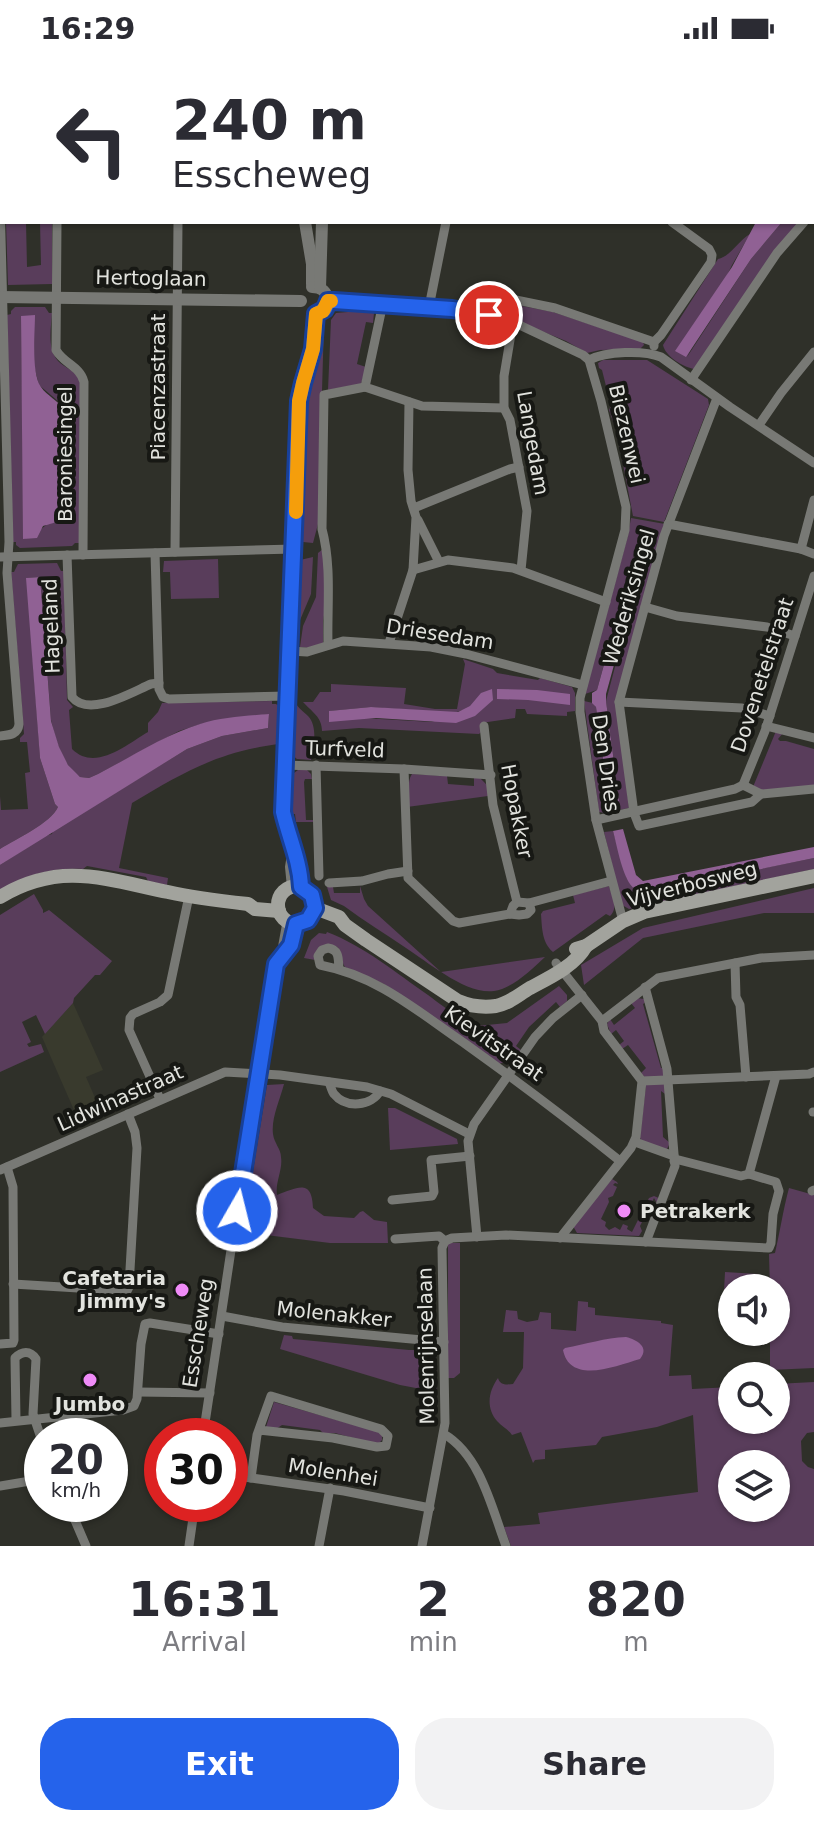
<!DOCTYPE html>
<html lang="en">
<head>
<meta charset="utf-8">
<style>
	:root { --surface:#fff; --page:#f2f2f3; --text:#2b2b33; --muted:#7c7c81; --accent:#2563eb }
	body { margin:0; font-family:"DejaVu Sans",sans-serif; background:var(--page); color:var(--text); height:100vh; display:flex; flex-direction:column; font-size:30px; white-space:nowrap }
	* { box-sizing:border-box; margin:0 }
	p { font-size:26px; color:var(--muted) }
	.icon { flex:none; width:44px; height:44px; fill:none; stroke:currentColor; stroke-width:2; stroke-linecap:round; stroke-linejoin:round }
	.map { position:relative; height:1490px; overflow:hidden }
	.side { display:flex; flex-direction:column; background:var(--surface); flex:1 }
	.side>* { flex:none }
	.hud { position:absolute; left:0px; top:0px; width:814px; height:168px; box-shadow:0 2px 6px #0004; background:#fff; color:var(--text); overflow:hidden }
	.controls { position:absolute; left:718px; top:1218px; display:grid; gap:16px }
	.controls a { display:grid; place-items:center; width:72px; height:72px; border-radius:50%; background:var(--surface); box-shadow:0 2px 6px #0004; font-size:40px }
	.speed { position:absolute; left:24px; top:1362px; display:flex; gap:16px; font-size:40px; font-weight:700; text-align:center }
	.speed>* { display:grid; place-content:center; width:104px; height:104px; border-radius:50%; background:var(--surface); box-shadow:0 2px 6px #0004; line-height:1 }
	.speed small { font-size:20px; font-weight:400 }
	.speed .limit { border:12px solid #d22; background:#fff; color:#111 }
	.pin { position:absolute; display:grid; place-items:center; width:68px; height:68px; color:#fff; margin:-34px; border:4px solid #fff; border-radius:50%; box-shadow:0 2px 8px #0007 }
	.me { position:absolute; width:88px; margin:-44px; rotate:8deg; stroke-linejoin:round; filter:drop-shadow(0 0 6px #0008) }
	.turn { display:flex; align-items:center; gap:28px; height:168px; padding:0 40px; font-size:36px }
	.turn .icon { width:104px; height:104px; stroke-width:2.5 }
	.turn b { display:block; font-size:56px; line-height:68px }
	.eta { display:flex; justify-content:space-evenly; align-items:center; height:136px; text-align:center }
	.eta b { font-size:48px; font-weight:600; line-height:56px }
	.cta { display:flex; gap:16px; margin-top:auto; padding:16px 40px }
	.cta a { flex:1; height:92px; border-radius:32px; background:var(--accent); color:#fff; font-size:32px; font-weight:600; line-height:92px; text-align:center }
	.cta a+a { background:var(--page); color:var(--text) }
	.status { display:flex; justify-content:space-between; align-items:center; height:56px; padding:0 40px; background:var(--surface); direction:ltr }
	.status svg { height:22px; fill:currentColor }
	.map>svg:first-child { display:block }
	.built { fill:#393a2d }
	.green { fill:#593d5b; fill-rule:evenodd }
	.water { fill:#906194 }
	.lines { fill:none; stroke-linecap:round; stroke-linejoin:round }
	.minor { stroke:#787975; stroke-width:9 }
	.tertiary { stroke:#787975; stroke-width:12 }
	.secondary { stroke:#a2a39d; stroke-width:14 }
	.route-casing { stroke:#184099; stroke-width:20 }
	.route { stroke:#2563eb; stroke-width:14 }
	.slow { stroke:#f59e0b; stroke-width:14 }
	.poi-dot { fill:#ef8bf7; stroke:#171814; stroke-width:3 }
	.labels { text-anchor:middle; stroke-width:8; stroke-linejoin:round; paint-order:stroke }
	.street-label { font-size:20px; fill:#e2e3de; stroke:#171814 }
	.poi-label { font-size:20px; font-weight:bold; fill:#e2e3de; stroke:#171814; text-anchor:start }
</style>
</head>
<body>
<div class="status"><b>16:29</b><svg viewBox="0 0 49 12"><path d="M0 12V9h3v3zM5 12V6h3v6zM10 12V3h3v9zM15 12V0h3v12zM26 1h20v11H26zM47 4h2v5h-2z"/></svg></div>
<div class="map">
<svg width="814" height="1490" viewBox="0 0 814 1490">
	<rect width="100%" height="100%" fill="#2f3029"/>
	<path class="built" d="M73,947L103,1014L86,1021L103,1060L81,1070L42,981Z"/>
	<g class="green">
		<path d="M6,166H26L27,211L41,209L40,166H52V228L8,229Z"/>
		<path d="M782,166H800L694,313C683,311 665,300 663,289L718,203C731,200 738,185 750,178L732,209L687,301L751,203Z"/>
		<path d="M502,246L553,256L643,286L644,289L640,293L600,294L587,297L566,285L497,257L496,250Z"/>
		<path d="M15,251H45L49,257H52C51,272 47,293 58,305C65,312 74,314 80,323L79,487H75L72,490L20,492L16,489V486H13L7,259L11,258V255ZM21,260L39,329L59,346L64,354L65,453L39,475L24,483Z"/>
		<path d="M372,254L374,257L373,267L366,266L357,308L366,311L361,328L328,334L331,264L336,257Z"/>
		<path d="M321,267L324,268L318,468L313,487L303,486L305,346L308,330L318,299Z"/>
		<path d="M603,304H647L708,343L709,349L664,466L633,460L617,377L609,354L611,350L602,314L599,312L598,307Z"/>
		<path d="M631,462L665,468L617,641L629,752L605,757L599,756L584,645L593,647L596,651L609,746L619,744L606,645L650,478L640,476L597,634L585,638L628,479Z"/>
		<path d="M323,493L327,541L323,565V587L308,592L300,591L303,570L316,541L318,497Z"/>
		<path d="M313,501L311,538L295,576L300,504Z"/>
		<path d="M218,503L219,542L171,543L170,516H163L164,505Z"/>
		<path d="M57,507L61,515H64L67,644L73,651L69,654L72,693C95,716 126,689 148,676V667L158,656L162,647L272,645V648H276L280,651L278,688C216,697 184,716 132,747L119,812L168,822L167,829L148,825L146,821L87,810L83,813C53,811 26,819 0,834V809L45,780L52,778L53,775L187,693L222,680L268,672L269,658L201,668L179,675L98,718L89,722L80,721C62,709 56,684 51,664L40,521L27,522L40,702L55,748L58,751C51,767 16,783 0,793V740L1,754L28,753L25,717L30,716L27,686H20V682L24,678L11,516H14L18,508Z"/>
		<path d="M463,603L493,613L497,617L538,624L540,622L572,631L575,637V655L567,656V660L527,658L525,653H516L515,662L481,667L482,675L479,678L359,672L322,675C322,661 312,656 303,646H313L320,636H331V628L406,632L404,648L435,653H457L465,608ZM493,644L432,666L362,662L330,655L371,651L454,657Z"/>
		<path d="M292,646H295C299,653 303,655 308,660C318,670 314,692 311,704L297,703L291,698Z"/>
		<path d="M776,675L783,677L778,683L780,685H786L814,693V730L766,735L753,731Z"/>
		<path d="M298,714H307L311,718L312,723H305L304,726L306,764H313V766H296L295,758H292L291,749L288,745L290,720Z"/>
		<path d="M412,718L447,720L448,728L474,730V721L480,722L489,731L488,740L407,751C411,740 406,726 412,718Z"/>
		<path d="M613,775L627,823L647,836L814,802V813L629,853L622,849L604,776Z"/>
		<path d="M360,830L364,843L368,850L441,916L545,901C531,914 513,932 494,935C466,939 428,906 406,892C386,878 364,865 344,850L331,844L327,831H333L334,837H360Z"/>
		<path d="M609,830C612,840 619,852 610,860L606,858L553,896C542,887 542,872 541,858L543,855L575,847L573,839Z"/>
		<path d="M814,832V857H764L643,882L584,929L581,909L643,872Z"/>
		<path d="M34,838L43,854V857L49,854L112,905L100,919H95L74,942L73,947L45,978L36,959L22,966L31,986L27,988L29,991L41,988L44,996L0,1016V859Z"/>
		<path d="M327,876C364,890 396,917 428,939C443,950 458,963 476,967L477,970L507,967L559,930L567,939V945L560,951L556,946L529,971L516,990L521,994L513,1007H501L499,1009L384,928L345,911C340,904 344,896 336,890L315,904L304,902L311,884L319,877L326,878Z"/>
		<path d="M637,942L644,943L646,946L643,948L661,1012L665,1011V1020C656,1022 648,1026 641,1017L646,1012L628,989L622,993L619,989L624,985L616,974L611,978L607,968L610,963L614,969L635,952L631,947Z"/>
		<path d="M663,1026L668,1040L661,1035L663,1081L670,1087L666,1095L641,1085L640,1081L646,1029Z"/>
		<path d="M284,1028C280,1044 271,1062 273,1078C274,1087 281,1093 281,1101C283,1114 275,1126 277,1139C297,1132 312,1122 313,1152L324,1160L354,1162L360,1156L363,1155L374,1164L387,1166L388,1187H330L249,1177L247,1173L249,1140L267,1029Z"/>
		<path d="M395,1052L457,1083L458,1088L390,1094L388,1052Z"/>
		<path d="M612,1123L617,1126L618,1128L615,1127L613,1129L617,1131L613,1140L608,1142L609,1146L601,1163L606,1166L605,1170L609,1174L615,1171L620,1174L623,1168L628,1170L627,1173L632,1176L649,1142L654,1140L661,1143L658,1149L654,1142L640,1170L642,1175L639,1180L577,1177L573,1170Z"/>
		<path d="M789,1132L814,1139V1312L770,1314V1276H776V1232H770L769,1198L775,1197C780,1176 783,1154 789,1132Z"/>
		<path d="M448,1187H460V1317L454,1322H448Z"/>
		<path d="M725,1216L758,1218L757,1232H732V1254H723Z"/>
		<path d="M578,1245L588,1246V1251L595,1252V1259L661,1265V1267L673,1269L669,1320L691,1319L692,1333L732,1331V1364H776V1328L814,1326V1376L807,1377L801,1385L802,1405L808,1411L814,1413V1490H511L504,1471L540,1468L538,1457L698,1436L693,1359L657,1371L602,1381L596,1389L545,1394V1403L535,1404L533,1407L521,1376L512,1379C508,1373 502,1371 497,1365C486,1352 488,1336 498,1322C500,1329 506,1329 513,1328L523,1312L524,1276H503L506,1254L517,1255L518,1263L527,1266L538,1264L540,1256L551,1257V1273L576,1275ZM732,1408H776V1452H732Z"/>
		<path d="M284,1279L292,1280L293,1283L409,1294H419V1290L432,1291V1300H436L437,1336L400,1329L280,1293Z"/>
		<path d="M274,1346L379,1376L382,1380V1384L379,1387L375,1388L335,1377H323L320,1374L282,1369L276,1373L266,1371Z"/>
	</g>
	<g class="water">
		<path d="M756,166H782L751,203L686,301L675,295L732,211Z"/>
		<path d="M35,259C35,276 31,318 41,331C47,340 58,344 64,354L66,453C61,466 57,466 43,470L37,482L23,483L21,260Z"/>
		<path d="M641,475L650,478L606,638V645L619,745L609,747L596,651L592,647V637L597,634Z"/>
		<path d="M40,521L51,665L59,691L68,709L80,721L89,722L98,718C131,701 164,679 200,668C222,661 246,660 269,658L268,672L222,680L187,693L0,809V793C16,783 51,767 58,751L55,748L40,702L26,522Z"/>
		<path d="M492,633L493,644L475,660L456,667L376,662L329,666V655L371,651L458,656L470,650L481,637Z"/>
		<path d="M497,633L537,634L570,638V649L528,644L497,643Z"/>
		<path d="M623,773L636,819L643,825L814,791V802L655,835C648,836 641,836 635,833C623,826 617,789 613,775Z"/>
		<path d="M626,1281C637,1284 650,1291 640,1303C616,1310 570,1329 563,1294L565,1292C586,1288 605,1282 626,1281Z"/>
	</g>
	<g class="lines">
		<g class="minor">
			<path d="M503,0V2"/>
			<path d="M764,0L765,2"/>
			<path d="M58,2V0"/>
			<path d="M183,2V0"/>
			<path d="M431,2L432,0"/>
			<path d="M585,2L586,0"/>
			<path d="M694,2L696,0"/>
			<path d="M0,143L9,486L7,517L19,668C18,679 9,679 0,680"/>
			<path d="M812,157L814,155"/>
			<path d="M57,166L56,294C64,308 80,310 84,326L83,499"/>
			<path d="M328,245L452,253L489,259L513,266L583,299L589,304L601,345L626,451L625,474L580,642V656L596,764L623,865"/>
			<path d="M383,247L365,331L422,350L504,352"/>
			<path d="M429,251L446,166"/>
			<path d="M489,259L492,245L495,242L502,241L555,252L654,286"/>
			<path d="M513,266L504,320V352L510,364L527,455L521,514"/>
			<path d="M654,290V286L661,279L711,206L712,199L709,193L672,166"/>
			<path d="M589,304C606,295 644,294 661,301L730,351L814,407"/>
			<path d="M691,324L777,197L804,166"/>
			<path d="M717,342L664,480L619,646L634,757L639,770L752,746L761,738"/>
			<path d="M759,369L781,337L814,296"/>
			<path d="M814,444L801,493L814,498"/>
			<path d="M414,452L510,413L519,411"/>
			<path d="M418,464L439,506"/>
			<path d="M668,468L801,493"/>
			<path d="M175,496L178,166"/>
			<path d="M155,497L159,633L163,641L169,643L287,640"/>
			<path d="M67,499L72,641C89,662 132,636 151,628L159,627"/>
			<path d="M0,501L294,493"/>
			<path d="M413,514L448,504L513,512L606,546"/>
			<path d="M645,551L677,560L767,571L795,580"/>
			<path d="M389,587L413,514L416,461L411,445L408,414L409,346"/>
			<path d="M328,589C327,550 332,511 322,473L324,339L365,331"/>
			<path d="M290,595L307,596L343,585L431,591L466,598L583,629"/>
			<path d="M619,646L742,652L770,660"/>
			<path d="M484,670L493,749L517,846"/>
			<path d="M766,670L814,682"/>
			<path d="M284,709L404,713L491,719"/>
			<path d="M316,709L319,820"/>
			<path d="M404,713L408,822L453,865L459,867L510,858L513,850L517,846L529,847L611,825"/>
			<path d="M743,729L765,675L814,520"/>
			<path d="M596,764L735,733L743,729L761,738L814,733"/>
			<path d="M329,827L362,825L388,818L408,815"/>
			<path d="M510,858L519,859L527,858L531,854L529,847"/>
			<path d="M284,898L283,888L287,866"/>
			<path d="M556,907L602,965L604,975L642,1025L636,1081L631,1092L560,1182"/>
			<path d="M735,907L736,941L740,949L746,1021"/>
			<path d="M339,913C338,903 340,894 328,892L322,894L318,900L320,909C378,920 417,955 464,987C517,1025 569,1064 620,1105"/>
			<path d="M645,931L667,1013L675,1110L646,1186"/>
			<path d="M602,965L658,922L761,902L814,899"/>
			<path d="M642,1025L809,1018L814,1016"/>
			<path d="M329,1026C330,1028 332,1036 334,1038C346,1053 372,1050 380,1035"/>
			<path d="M160,1043L129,974L130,962L133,958L160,946L168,939L189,840"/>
			<path d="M813,1056H814"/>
			<path d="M635,1086L674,1100"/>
			<path d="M0,1114L225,1016L280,1019L367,1031L391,1038L469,1078"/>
			<path d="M749,1118L776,1020"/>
			<path d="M812,1135L814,1134"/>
			<path d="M392,1144L432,1140L434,1136L431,1104L470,1100"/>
			<path d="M477,1181L468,1085L474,1068L535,981L553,962L582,939"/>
			<path d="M395,1183L439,1180L445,1185L452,1182L506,1179L769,1192L771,1187L773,1158L779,1135L776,1126L749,1118L741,1120L679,1104L674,1105"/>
			<path d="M13,1228L127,1235L129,1231L137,1092L135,1076L128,1058"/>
			<path d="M222,1260L282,1271L444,1286"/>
			<path d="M0,1288L13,1287L14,1284L13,1131L7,1111"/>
			<path d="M138,1336L210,1337"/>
			<path d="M16,1364L15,1302C22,1295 30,1294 36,1303L33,1358L42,1385"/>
			<path d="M0,1367L123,1354L134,1350L137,1343L141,1288L145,1268L150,1267L219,1278"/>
			<path d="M444,1378C481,1400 492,1453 506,1490"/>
			<path d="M203,1380L255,1035L276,908L291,889L296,868"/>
			<path d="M230,1419L344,1435L430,1452"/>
			<path d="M251,1422L257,1379L271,1340L381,1373L388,1380L386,1390L377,1391L333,1382L259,1374"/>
			<path d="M0,1430L42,1423"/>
			<path d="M68,1448L86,1490"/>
			<path d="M189,1490L195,1448"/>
			<path d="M319,1490L330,1432"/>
			<path d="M422,1490L445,1367L442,1192L445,1185"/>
		</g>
		<g class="tertiary">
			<path d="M310,2V0"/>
			<path d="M326,2V0"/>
			<path d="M305,166L312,208V228"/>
			<path d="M312,231C322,231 327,236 328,245L323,255L316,258"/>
			<path d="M320,232L322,166"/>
			<path d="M0,241L301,245"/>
			<path d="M293,831L291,811L293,799"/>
			<path d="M301,831C300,807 290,787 285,764C282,751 284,738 284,726L299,345L303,327L313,293L316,258"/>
		</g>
		<g class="secondary">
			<circle cx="297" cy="849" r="19"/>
			<path d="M0,841C60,805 105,823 168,836C194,842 221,845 248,848L255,853L279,855"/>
			<path d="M315,852L339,861L345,869L366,884L458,945C470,950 482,952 496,950C510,947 518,939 530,932C549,922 575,910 586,890"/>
			<path d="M576,893L586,890L623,865L644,856L814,820"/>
		</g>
	</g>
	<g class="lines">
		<g class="route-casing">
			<path id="route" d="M237,1155L276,908L291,889L296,868L308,864L315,852L312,839L301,831C300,805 289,782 283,756L299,345L303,327L313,293L316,258L325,253L328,245H334L452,253L489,259"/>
		</g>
		<use href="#route" class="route"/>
		<path class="slow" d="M296,456L299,345L303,327L313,293L316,258L323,255L328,245H331"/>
	</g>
	<g class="poi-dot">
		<circle cx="624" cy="1155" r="8"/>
		<circle cx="182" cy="1234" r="8"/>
		<circle cx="90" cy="1324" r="8"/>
	</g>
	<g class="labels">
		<g class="street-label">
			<text transform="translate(151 222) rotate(1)" y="7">Hertoglaan</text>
			<text transform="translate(158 331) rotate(-90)" y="7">Piacenzastraat</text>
			<text transform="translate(627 378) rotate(77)" y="7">Biezenwei</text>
			<text transform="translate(533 387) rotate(80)" y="7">Langedam</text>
			<text transform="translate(65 398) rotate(-90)" y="7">Baroniesingel</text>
			<text transform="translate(629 541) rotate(-74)" y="7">Wederiksingel</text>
			<text transform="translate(51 570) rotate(-92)" y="7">Hageland</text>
			<text transform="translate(440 578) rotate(9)" y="7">Driesedam</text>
			<text transform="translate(762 619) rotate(-72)" y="7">Dovenetelstraat</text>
			<text transform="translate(345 693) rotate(2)" y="7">Turfveld</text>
			<text transform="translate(606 707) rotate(82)" y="7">Den Dries</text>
			<text transform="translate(517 755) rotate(79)" y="7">Hopakker</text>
			<text transform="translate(692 828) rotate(-14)" y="7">Vijverbosweg</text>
			<text transform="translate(494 987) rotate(35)" y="7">Kievitstraat</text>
			<text transform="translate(120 1042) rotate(-24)" y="7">Lidwinastraat</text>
			<text transform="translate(334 1258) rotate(6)" y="7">Molenakker</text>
			<text transform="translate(198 1277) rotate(-81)" y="7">Esscheweg</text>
			<text transform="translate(426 1290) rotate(-91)" y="7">Molenrijnselaan</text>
			<text transform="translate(333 1416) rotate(9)" y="7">Molenhei</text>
		</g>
		<g class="poi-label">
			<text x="640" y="1162">Petrakerk</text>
			<text x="166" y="1229" text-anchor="end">Cafetaria<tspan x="166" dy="23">Jimmy's</tspan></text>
			<text x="90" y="1355" text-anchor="middle">Jumbo</text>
		</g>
	</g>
</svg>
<div class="controls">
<a><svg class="icon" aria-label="sound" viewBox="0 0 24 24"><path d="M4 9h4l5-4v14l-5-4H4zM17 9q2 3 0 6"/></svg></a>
<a><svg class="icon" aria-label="search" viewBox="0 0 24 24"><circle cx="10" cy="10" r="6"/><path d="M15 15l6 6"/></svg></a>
<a><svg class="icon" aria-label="layers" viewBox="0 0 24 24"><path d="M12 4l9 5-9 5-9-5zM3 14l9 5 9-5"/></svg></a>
</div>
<div class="speed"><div>20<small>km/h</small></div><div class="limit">30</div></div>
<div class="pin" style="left:489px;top:259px;background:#d93025"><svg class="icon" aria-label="arrive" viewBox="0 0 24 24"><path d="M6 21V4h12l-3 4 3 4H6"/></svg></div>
<svg class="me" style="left:237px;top:1155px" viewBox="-20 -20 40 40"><circle r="17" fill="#2563eb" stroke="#fff" stroke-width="3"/><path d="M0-11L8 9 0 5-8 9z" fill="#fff"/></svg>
<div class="hud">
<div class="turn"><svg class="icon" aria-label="left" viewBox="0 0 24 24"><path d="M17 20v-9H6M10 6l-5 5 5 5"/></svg><div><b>240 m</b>Esscheweg</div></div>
</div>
</div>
<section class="side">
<div class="eta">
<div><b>16:31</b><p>Arrival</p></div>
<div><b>2</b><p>min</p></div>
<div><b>820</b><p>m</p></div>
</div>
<div class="cta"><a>Exit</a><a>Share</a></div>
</section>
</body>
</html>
